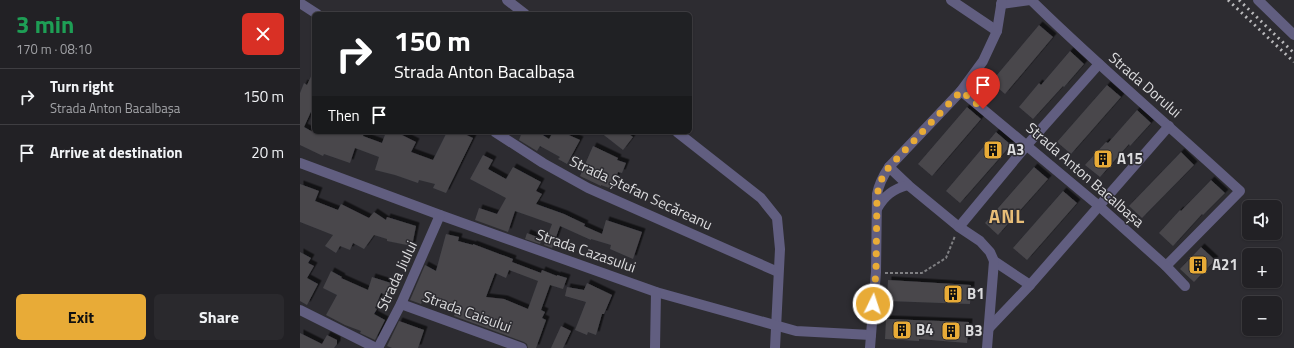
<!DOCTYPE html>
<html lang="en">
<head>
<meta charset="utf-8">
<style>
	:root { --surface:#222125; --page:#2a292d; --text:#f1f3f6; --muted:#a2a3a7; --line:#3f3e42; --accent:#e8ab37 }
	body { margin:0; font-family:"Titillium Web",sans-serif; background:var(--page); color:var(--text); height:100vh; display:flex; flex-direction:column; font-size:15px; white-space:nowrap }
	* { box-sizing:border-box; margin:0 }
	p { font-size:13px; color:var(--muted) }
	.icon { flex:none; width:22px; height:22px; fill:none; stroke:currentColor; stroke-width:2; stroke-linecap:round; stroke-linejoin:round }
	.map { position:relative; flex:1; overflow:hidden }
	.side { display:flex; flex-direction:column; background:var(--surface); width:300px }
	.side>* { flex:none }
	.hud { position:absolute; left:12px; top:12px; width:380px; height:122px; border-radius:6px; box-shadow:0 1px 3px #0004,0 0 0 1px var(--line); background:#202124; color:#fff; overflow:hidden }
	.fabs { position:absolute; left:942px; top:200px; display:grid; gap:8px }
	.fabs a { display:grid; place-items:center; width:40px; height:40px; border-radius:6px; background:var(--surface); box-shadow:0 1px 3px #0004,0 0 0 1px var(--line); font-size:20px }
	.pin { position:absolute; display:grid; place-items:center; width:34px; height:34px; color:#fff; margin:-41px -17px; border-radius:50% 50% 50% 0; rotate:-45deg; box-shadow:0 0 4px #0007 }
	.pin .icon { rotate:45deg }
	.me { position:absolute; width:44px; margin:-22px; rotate:4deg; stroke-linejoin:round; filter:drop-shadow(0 0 3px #0008) }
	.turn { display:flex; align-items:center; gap:14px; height:84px; padding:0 16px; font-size:18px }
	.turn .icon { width:52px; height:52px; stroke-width:2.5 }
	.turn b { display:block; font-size:28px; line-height:34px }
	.then { display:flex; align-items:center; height:38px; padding:0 16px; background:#0003; gap:8px; font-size:15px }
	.round { display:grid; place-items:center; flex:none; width:42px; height:42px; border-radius:6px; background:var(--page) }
	.head { display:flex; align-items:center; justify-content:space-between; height:68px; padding:0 16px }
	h1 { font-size:24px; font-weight:700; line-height:30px; color:#1e9e55 }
	.cta { display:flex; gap:8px; margin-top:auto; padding:8px 16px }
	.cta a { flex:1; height:46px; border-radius:6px; background:var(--accent); color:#111; font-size:16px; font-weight:700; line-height:46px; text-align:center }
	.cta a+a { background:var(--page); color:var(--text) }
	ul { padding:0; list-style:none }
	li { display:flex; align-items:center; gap:12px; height:56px; padding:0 16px; border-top:1px solid var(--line) }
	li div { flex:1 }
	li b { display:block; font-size:15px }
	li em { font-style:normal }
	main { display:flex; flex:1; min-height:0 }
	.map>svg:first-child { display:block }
	.building { fill:#48474c; fill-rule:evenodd; filter:url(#shadow) }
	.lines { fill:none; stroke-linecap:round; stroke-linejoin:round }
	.path { stroke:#7f7f82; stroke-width:2; stroke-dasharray:3 2; stroke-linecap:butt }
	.minor { stroke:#615e80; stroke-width:10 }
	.rail { stroke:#bababc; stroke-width:3; stroke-dasharray:2 4; stroke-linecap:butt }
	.route { stroke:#e8ab37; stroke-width:7; stroke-dasharray:0 12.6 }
	.labels { text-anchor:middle; stroke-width:3; stroke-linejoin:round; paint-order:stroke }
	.street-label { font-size:15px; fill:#dcdcde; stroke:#2d2c31 }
	.poi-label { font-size:15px; font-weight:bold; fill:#dcdcde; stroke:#2d2c31; text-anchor:start }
	.district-label { font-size:19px; font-weight:bold; letter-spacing:1px; fill:#e7bd78; stroke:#2d2c31 }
</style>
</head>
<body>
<main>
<section class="side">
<div class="head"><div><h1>3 min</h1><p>170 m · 08:10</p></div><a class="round" style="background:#d93025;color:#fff"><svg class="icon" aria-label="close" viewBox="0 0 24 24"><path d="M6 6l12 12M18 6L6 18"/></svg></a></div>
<ul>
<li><svg class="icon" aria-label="right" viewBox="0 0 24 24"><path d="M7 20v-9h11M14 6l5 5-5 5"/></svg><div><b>Turn right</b><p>Strada Anton Bacalbașa</p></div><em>150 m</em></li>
<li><svg class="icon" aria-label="arrive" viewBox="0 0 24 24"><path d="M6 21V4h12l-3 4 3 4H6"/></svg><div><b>Arrive at destination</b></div><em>20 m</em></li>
</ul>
<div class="cta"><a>Exit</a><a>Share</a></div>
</section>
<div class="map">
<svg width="994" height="348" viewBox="0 0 994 348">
	<defs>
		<filter id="shadow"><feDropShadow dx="3.5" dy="-3.5" stdDeviation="0" flood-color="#0009"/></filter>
	</defs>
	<rect width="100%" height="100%" fill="#2d2c31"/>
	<g class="building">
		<path d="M739,25L753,37L705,94L691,82Z"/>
		<path d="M770,51L784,64L764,87L763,86L733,119L719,107L739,83L741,85Z"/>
		<path d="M14,70V105L4,127L13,132H64L63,136L82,143L86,132H96L116,142L111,152L133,160L147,132H160L173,138L146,193L133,188L135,184L119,180L118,183L95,175L75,170L79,157L55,148L50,163L24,154L23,156L0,145V93L4,83L7,85Z"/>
		<path d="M807,85L821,97L771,154L757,142Z"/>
		<path d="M667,107L681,119L632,176L618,164Z"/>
		<path d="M837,110L851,123L830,146L829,144L800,177L785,165L806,142L808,143Z"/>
		<path d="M222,132H238L249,139L253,132H262L280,140L267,164L258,159L260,157L240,146L237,151L219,140Z"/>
		<path d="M300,132H326L333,137L323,150Z"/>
		<path d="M696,132L711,145L660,203L646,191Z"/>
		<path d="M293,146L318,158L317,160L326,163L322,173L318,172L312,189L301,185V186L280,176Z"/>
		<path d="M881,152L894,165L842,218L829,206Z"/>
		<path d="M183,155L193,160L188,169L206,179L213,167L241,182L236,191L242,194L236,204L264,214L285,224L284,226L302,234L306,220L342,232L333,259L310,249L311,245L291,239V240L260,226L252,248L244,245L252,224L215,211L208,232L175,220L179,208L197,214L206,198L170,179Z"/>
		<path d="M734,167L748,179L698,235L685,223Z"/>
		<path d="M911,180L925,193L903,215L902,214L873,246L859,233L880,210L881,211Z"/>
		<path d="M0,184L19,191L15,201L38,210L41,204L69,218L74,212L86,220L87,217L116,226L112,246L87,241V239L74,235L64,249L53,243L50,250L40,246L36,253L25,246L33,235L0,222Z"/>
		<path d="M763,191L777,203L727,260L713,248Z"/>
		<path d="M227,233L242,239L240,244L225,239Z"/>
		<path d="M146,234L159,237L158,241L173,245V244L213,259L212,262L241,273L242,270L257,276V275L267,278L263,289L250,285L241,310L245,312L242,318L246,320L236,348H228L227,344L224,342L154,316L156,310L124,298L121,304L110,300L125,265L136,271ZM209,270L238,281L228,309L204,299L186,297L195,273L206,278Z"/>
		<path d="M901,247L915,260L894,282L880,269Z"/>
		<path d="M0,252L11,258L8,263L14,266L7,278L18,284L7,305L0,301Z"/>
		<path d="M31,271L42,277L41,278L68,290L72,277L94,284L90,296L81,293L75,308L77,309L74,314L85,320L75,340L60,333L61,331L45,325L26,315L37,295L23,288Z"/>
		<path d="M588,280L671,285L670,304L587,301Z"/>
		<path d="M287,283L312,295L304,314H302L296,335L288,332L287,335L275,330L286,302L265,296L267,287L284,290Z"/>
		<path d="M586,319L669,322L667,343L619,339V341L585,339Z"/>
		<path d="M99,321L124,330L118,348H92L87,346Z"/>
		<path d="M261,326L271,331L263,348H251Z"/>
		<path d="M0,333L22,344L27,335L37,340V344L34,348H0Z"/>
	</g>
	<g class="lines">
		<path class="path" d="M585,273H622L646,258L655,236"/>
		<g class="minor">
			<path d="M207,0L225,14"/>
			<path d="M651,0L697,31"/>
			<path d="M731,0C798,66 871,127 940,191L866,266"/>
			<path d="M958,0L994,35"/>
			<path d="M0,3L17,14"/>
			<path d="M701,4L730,0"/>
			<path d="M661,91L799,206L866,266L885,286"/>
			<path d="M195,132L243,163L288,188L478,272"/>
			<path d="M377,132L461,198L477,218L480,249L475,348"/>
			<path d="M0,163L140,215L356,292L496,331L571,335"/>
			<path d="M589,167L608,185L659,227L680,241L690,252L694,261L730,285"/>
			<path d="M577,209C584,196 593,189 608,185"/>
			<path d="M659,227L727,145L799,64"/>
			<path d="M101,304L222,348"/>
			<path d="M0,310L76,348"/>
			<path d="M689,328L730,285L869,126"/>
			<path d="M78,348L101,304L140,215"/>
			<path d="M355,348L356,292"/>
			<path d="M570,348L576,272L577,194C579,184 583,176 589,167L661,91L683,61L697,31L702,0"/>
			<path d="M687,348L694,261"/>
		</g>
		<g class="rail">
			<path d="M928,0L994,62"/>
			<path d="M939,0L994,53"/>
		</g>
	</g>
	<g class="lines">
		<path class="route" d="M573,304L576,272L577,194L583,175L589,167L661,91L683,109"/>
	</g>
	<defs>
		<g id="building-square" transform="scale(1)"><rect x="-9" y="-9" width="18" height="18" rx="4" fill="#e8ab37" stroke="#2d2c31"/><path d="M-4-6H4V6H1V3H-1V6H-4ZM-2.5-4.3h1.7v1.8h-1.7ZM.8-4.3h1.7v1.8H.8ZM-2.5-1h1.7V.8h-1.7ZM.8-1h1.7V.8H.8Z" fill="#111"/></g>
	</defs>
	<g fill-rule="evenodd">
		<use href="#building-square" x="693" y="150"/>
		<use href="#building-square" x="803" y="159"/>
		<use href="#building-square" x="898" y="265"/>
		<use href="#building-square" x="653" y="294"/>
		<use href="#building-square" x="602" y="330"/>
		<use href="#building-square" x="651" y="331"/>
	</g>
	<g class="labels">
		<g class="street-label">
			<text transform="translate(845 85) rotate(41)" y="5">Strada Dorului</text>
			<text transform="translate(785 175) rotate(41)" y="5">Strada Anton Bacalbașa</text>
			<text transform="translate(341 193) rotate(25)" y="5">Strada Ștefan Secăreanu</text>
			<text transform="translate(286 251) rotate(19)" y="5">Strada Cazasului</text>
			<text transform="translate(97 276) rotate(-65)" y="5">Strada Jiului</text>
			<text transform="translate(167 312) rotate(20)" y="5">Strada Caisului</text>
		</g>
		<g class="poi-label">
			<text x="707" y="155">A3</text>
			<text x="817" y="164">A15</text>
			<text x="912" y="270">A21</text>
			<text x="667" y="299">B1</text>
			<text x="616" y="335">B4</text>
			<text x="665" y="336">B3</text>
		</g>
		<g class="district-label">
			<text x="707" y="223">ANL</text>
		</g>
	</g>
</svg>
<div class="fabs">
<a><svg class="icon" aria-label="sound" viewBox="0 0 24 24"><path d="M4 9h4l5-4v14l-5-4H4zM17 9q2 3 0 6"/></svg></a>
<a>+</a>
<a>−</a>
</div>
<div class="pin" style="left:683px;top:109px;background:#d93025"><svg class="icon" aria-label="arrive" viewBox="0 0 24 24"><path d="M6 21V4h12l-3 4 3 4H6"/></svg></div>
<svg class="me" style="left:573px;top:304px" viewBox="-20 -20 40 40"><circle r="17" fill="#e8ab37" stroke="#fff" stroke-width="3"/><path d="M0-11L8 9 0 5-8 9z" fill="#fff"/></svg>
<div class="hud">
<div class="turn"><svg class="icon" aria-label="right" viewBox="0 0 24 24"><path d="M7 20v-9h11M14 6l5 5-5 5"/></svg><div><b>150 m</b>Strada Anton Bacalbașa</div></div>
<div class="then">Then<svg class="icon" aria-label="arrive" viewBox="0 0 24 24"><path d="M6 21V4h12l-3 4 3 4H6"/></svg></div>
</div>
</div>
</main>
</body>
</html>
